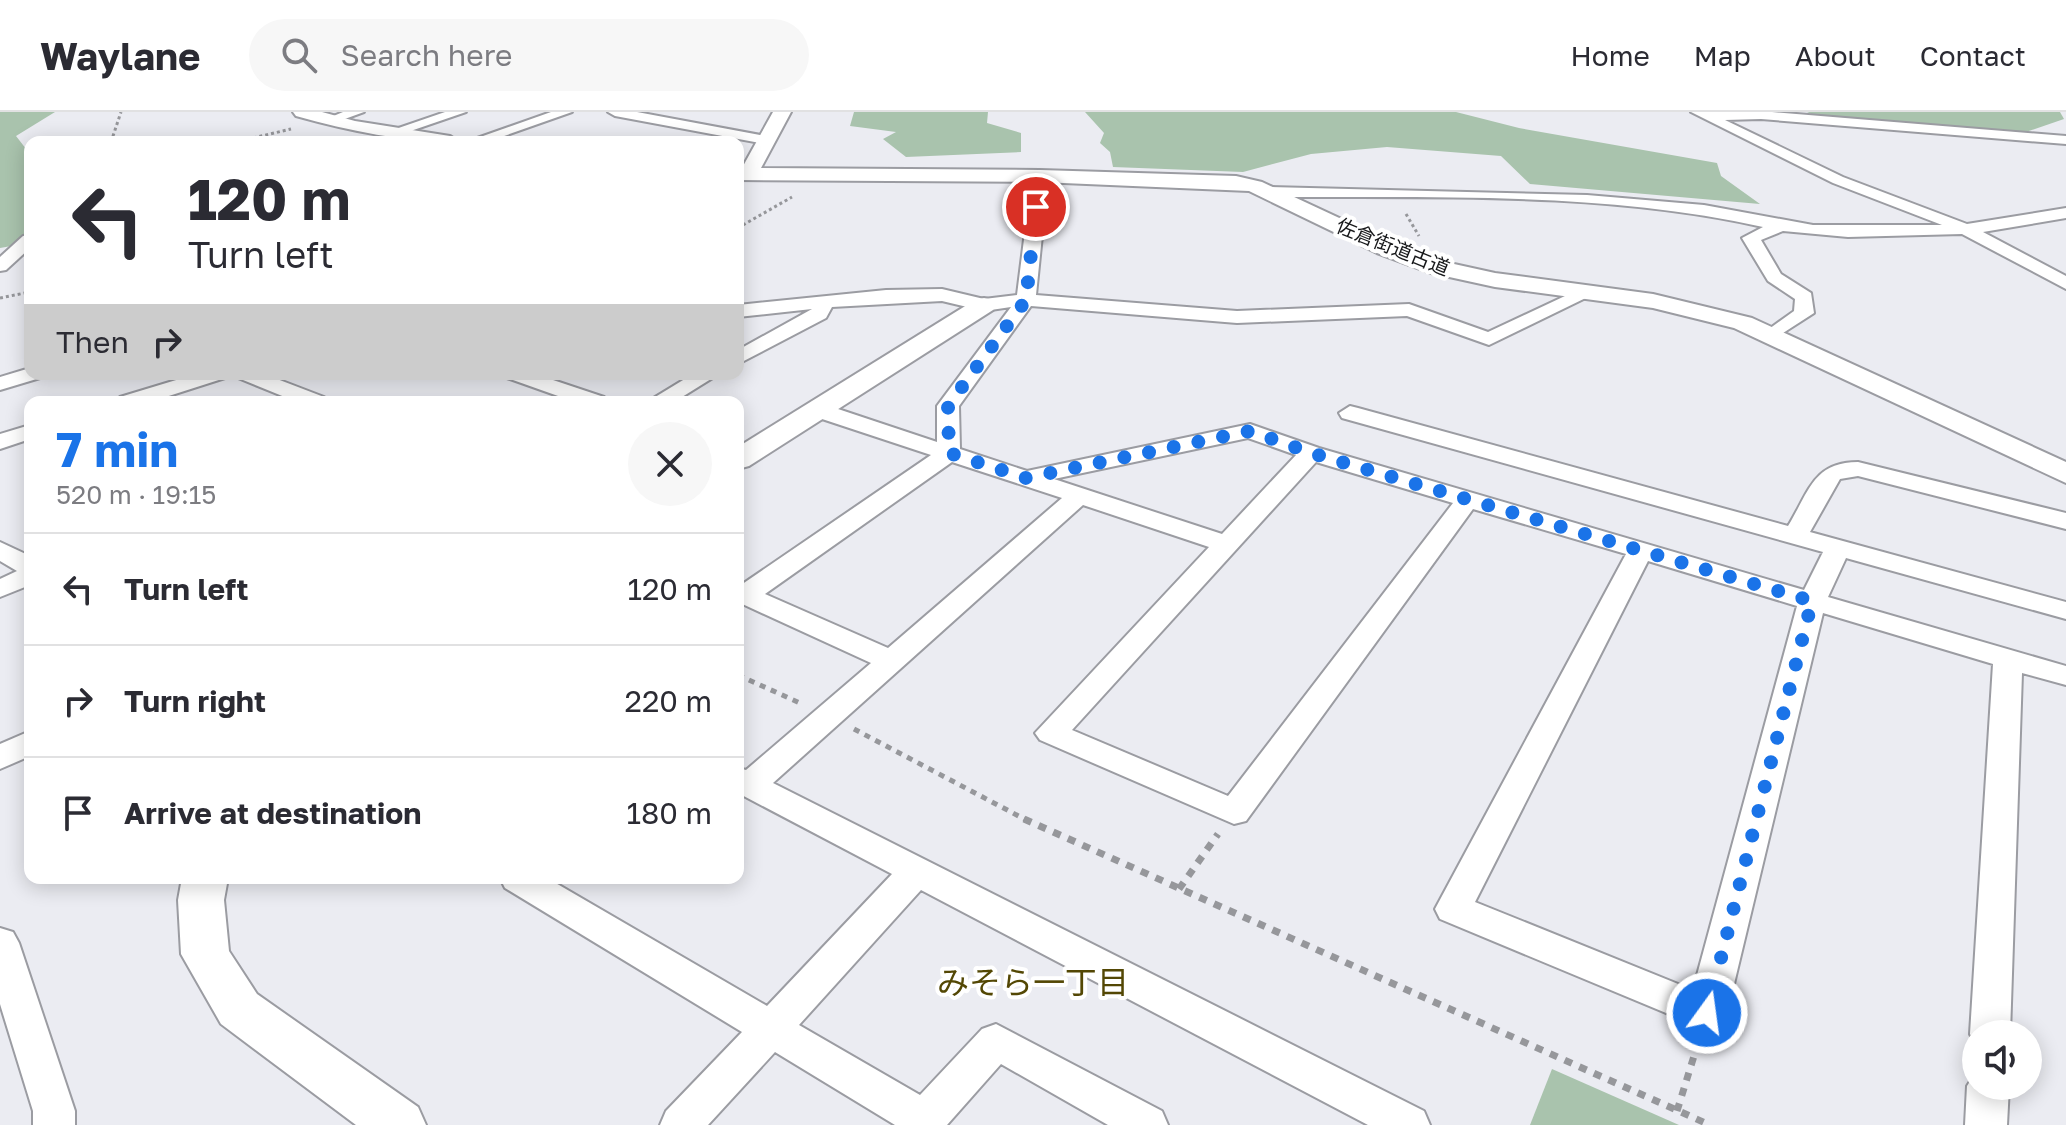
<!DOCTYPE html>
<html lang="en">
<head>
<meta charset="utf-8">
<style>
	:root { --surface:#fff; --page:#f7f7f7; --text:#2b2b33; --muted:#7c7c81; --line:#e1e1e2; --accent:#1a73e8 }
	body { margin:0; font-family:"Golos Text","Noto Sans JP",sans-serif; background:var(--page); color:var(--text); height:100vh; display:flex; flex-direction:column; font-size:30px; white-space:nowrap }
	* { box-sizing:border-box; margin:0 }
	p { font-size:26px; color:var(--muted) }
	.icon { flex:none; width:44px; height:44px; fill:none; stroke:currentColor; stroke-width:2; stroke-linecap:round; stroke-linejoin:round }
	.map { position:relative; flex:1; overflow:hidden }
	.panel { position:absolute; left:24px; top:284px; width:720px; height:488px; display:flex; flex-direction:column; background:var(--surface); border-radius:16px; box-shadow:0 4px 20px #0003 }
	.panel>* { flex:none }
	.guide { position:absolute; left:24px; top:24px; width:720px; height:244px; border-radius:16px; box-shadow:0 4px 20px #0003; background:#fff; color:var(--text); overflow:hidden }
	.tools { position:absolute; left:1962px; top:908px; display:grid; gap:16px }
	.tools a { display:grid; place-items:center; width:80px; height:80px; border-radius:50%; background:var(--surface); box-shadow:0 4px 20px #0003; font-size:40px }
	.pin { position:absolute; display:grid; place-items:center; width:68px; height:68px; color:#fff; margin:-34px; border:4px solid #fff; border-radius:50%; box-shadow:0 2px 8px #0007 }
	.me { position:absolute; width:88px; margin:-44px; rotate:14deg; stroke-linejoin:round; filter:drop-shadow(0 0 6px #0008) }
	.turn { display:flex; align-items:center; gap:28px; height:168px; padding:0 32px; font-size:36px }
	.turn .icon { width:104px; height:104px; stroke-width:2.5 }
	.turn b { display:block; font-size:56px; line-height:68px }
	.then { display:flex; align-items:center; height:76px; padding:0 32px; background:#0003; gap:16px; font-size:30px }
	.round { display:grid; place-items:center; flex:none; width:84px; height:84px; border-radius:42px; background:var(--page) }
	.head { display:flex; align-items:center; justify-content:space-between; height:136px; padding:0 32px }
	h1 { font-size:48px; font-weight:700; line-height:60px; color:var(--accent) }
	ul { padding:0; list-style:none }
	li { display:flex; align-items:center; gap:24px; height:112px; padding:0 32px; border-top:2px solid var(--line) }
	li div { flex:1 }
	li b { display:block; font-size:30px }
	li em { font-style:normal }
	header { display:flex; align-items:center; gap:48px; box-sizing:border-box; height:112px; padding:0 40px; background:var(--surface); border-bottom:2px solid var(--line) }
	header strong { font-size:38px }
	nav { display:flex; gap:44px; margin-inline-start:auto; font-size:28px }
	.search { width:560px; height:72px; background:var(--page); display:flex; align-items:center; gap:20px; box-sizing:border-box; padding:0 28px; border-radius:44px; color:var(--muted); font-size:30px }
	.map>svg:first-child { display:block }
	.green { fill:#a9c3ad }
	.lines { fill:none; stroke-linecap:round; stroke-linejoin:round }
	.minor-casing { stroke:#9b9ca2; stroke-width:4 }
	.tertiary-casing { stroke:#9b9ca2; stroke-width:4 }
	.path-far2 { stroke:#96979b; stroke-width:3; stroke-dasharray:3 3; stroke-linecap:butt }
	.path-far1 { stroke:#96979b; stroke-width:5; stroke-dasharray:6 6; stroke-linecap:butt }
	.path { stroke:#96979b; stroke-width:7; stroke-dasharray:8 8; stroke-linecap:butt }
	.minor { fill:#fff; fill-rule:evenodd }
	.tertiary { fill:#fff; fill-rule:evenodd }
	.route { stroke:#1a73e8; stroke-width:14; stroke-dasharray:0 25.2 }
	.labels { text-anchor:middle; stroke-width:8; stroke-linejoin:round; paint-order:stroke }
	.far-street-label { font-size:20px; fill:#17181a; stroke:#fff }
	.near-neighbourhood-label { font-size:32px; fill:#534704; stroke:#fff }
</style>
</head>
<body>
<header>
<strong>Waylane</strong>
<div class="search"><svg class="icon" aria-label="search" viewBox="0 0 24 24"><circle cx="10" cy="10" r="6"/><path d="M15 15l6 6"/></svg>Search here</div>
<nav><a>Home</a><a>Map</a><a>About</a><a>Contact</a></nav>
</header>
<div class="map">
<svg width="2066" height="1013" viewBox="0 0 2066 1013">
	<rect width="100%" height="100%" fill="#ebecf2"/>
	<g class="green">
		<path d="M0,0H55L16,24L30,42V121L17,133L0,136Z"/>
		<path d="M854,0H988L987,11L1021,21V40L906,45L883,27L896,20L850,14Z"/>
		<path d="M1085,0H1456L1519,16L1717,51L1721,64L1760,92L1530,72L1501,44L1387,35L1311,42L1243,60L1113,55L1110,40L1100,31L1104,21Z"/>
		<path d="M1807,0H2060L2064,7L2017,23L1829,10Z"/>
		<path d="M1552,957L1679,1013H1530Z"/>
	</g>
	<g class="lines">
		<g class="minor-casing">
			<g id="minor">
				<path d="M343,0H364L331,12L324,8Z"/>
				<path d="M445,0H466L396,24L384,21Z"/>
				<path d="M551,0H572L487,30H466Z"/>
				<path d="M608,0H637L766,24L773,28L766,32L615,4Z"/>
				<path d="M1691,0H1772L2066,24V32L1761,7L1725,8L1843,65L1967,112L2066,96V106L1983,120L2066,164V177L1962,122L1848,125L1783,119L1761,128L1781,162L1811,181L1814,201L1772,228L1762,222L1794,199L1795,187L1768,169L1742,126L1763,115C1604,79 1430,86 1268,85L1260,80L1268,75L1587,83L1704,93L1813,113H1942L1833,71Z"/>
				<path d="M1040,59L1048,64L1036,183L1237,199L1409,192L1488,220L1582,176H1596L1598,180L1489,233L1407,204L1237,211L1031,194L959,294L960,337L1027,359L1250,312L1319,336L1804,478L1823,440L1342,306L1339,301L1350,294L1358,296L1788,414C1809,380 1813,350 1858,350L2066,401V417L1858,364L1840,367L1810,420L2066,490V507L1846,446L1828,485L2066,554V573L2022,561L2010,922H1976V934L1970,922L1993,552L1823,501L1727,901L1721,913L1707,918L1440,807L1435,797L1626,442L1473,397L1246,709L1234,712L1040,628L1035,621L1209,435L1083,393L773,671L1424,999L1430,1013H1368L921,778L799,913L920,983L982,917L996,912L1162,999L1168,1013H1108L1001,952L947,1013H895L775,940L708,1013H660L666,999L742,920L505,776L500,766H547L767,894L892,762L738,681V656L746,658L871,551L738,490V475L931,343L810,303L807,298L810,293H826L937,330V294L1011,195L984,199L942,189L832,195L826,206L738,252V238L812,197L738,205V193L886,178L942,177L984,187L1017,183L1032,64ZM1248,326L1296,343L1222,422L1054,367ZM952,350L1062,386L888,536L765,482ZM1316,350L1453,391L1228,684L1072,618ZM1648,449L1797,494L1693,878L1475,790Z"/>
				<path d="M30,123V136L6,158L0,159V145L23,124Z"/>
				<path d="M30,256V262H43L40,266L0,278V265Z"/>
				<path d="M196,262H228L225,266L150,290H117L120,285Z"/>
				<path d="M235,262H264L324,285L327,290H297L238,266Z"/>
				<path d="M504,262H535L604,285L607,290H575L507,266Z"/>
				<path d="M693,262H719L674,290H647Z"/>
				<path d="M30,313V327L0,337V322Z"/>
				<path d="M0,430L30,444V473L0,485V467L17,459L0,449Z"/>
				<path d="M30,619V644L0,657V632Z"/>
				<path d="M0,816L13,820L19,831L75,999V1013H33V999L0,892Z"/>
				<path d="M1976,960V974H2009L2007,1013H1965L1967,974Z"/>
			</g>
		</g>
		<g class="tertiary-casing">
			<g id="tertiary">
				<path d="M293,0H322L355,9L450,24L459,30C403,30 350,19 296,4Z"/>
				<path d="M773,0H791L761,56L1040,58L1236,64L1262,70L1393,131L1445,150L1495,161L1653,182L1752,206L2066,350V371L1734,216L1653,196L1495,175L1431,161L1377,141L1249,79L1040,70L738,68V56H742Z"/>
				<path d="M984,186L993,188L996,193L993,198L749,354L738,357V335L975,188Z"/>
				<path d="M182,766H228L224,788L229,839L257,882L418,995L426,1013H356L221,912L181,842L178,788Z"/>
			</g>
		</g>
		<g class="path-far2">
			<path d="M111,30L121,0"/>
			<path d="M236,30L291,17"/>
			<path d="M1406,102L1419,124"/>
			<path d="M743,113L792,85"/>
			<path d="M0,186L30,180"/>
		</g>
		<g class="path-far1">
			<path d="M738,563L802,592"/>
			<path d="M854,617L1028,709"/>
		</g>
		<g class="path">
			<path d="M1024,707L1710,1013"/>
			<path d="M1179,777L1218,722"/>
			<path d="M1677,999L1698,931"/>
		</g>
		<use href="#minor" class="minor"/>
		<use href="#tertiary" class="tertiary"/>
	</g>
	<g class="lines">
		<path class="route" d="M1036,95L1026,188L948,294L949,341L1026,366L1250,319L1311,341L1812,489L1707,901"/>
	</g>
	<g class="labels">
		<g class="far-street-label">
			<text transform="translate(1393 135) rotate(22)" y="7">佐倉街道古道</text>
		</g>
		<g class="near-neighbourhood-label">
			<text x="1033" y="882">みそら一丁目</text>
		</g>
	</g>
</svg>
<div class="tools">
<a><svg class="icon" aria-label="sound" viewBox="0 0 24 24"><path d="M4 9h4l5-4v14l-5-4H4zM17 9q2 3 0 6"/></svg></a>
</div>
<div class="pin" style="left:1036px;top:95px;background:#d93025"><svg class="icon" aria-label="arrive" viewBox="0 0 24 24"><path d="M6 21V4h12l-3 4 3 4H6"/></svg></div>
<svg class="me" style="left:1707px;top:901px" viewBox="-20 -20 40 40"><circle r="17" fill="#1a73e8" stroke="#fff" stroke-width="3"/><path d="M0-11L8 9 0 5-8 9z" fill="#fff"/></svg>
<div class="guide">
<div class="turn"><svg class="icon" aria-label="left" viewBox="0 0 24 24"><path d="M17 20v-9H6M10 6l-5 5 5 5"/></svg><div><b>120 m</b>Turn left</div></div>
<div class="then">Then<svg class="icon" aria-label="right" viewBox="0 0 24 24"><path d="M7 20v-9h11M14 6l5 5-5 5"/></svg></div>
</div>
<section class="panel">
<div class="head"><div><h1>7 min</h1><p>520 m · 19:15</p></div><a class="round"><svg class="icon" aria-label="close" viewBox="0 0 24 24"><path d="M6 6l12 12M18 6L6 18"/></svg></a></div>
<ul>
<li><svg class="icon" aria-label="left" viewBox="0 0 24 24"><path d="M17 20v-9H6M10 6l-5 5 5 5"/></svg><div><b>Turn left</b></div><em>120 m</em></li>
<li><svg class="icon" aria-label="right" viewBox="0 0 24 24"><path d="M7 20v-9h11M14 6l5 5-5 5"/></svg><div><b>Turn right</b></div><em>220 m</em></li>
<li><svg class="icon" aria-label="arrive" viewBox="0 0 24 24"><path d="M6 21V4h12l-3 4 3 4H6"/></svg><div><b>Arrive at destination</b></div><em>180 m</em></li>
</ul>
</section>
</div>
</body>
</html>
